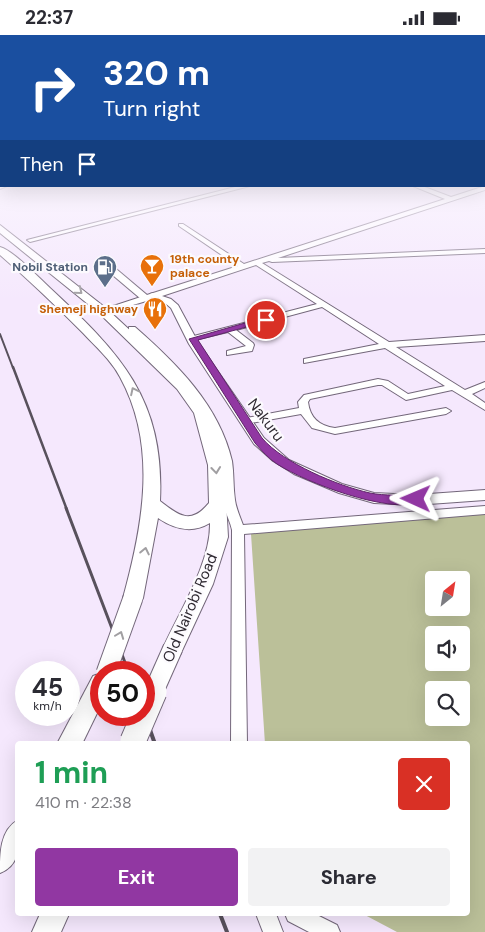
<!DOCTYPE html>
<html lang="en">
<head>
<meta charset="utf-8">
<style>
	:root { --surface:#fff; --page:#f2f2f3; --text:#2b2b33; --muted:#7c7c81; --accent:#9137a2 }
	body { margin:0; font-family:"DM Sans",sans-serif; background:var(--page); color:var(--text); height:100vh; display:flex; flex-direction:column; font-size:19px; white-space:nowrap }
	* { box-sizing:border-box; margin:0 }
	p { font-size:16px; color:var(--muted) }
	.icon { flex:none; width:28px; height:28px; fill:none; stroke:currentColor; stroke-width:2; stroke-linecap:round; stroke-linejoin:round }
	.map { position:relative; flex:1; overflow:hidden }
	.sheet { position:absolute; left:15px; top:706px; width:455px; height:175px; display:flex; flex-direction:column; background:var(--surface); border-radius:5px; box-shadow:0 5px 20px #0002 }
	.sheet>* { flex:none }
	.banner { position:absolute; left:0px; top:0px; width:485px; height:152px; box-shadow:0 5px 20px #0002; background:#1a4fa0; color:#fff; overflow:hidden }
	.needle { width:32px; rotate:30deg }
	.buttons { position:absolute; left:425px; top:536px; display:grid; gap:10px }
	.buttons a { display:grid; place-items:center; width:45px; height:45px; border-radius:5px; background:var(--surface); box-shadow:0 5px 20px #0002; font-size:25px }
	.speed { position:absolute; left:15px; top:626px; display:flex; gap:10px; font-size:25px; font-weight:700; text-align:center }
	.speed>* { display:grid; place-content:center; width:65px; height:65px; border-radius:50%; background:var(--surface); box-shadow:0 5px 20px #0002; line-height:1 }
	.speed small { font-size:12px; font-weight:400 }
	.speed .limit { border:8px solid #d22; background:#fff; color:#111 }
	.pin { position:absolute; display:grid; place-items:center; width:42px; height:42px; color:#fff; margin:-21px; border:2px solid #fff; border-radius:50%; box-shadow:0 1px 5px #0007 }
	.me { position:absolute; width:55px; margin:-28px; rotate:271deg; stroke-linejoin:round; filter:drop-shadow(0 0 4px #0008) }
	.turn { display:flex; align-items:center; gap:18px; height:105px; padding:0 20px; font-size:22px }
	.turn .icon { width:65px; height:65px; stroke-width:2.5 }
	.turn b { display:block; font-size:35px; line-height:42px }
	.then { display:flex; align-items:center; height:48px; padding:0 20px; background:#0003; gap:10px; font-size:19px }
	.round { display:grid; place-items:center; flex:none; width:52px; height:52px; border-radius:5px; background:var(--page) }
	.headline { display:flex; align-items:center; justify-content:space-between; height:85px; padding:0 20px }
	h1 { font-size:30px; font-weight:700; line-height:38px; color:#1e9e55 }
	.primary-button { display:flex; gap:10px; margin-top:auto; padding:10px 20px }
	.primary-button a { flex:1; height:58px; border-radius:5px; background:var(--accent); color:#fff; font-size:20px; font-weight:700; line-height:58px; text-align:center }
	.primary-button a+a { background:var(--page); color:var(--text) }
	.status { display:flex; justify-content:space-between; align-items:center; height:35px; padding:0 25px; background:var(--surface); direction:ltr }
	.status svg { height:14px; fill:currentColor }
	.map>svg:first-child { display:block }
	.green { fill:#bbc099; fill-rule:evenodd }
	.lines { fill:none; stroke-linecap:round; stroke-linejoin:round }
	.minor-casing { stroke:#73677a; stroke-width:2 }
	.major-casing { stroke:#73677a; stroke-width:2 }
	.highway-casing { stroke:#73677a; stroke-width:2 }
	.minor { fill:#fff; fill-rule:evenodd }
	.major { fill:#fff; fill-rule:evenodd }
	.highway { fill:#fff; fill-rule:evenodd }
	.rail-far3 { stroke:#58515c; stroke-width:2 }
	.rail-far2 { stroke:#58515c; stroke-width:2.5 }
	.rail-far1 { stroke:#58515c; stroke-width:3 }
	.rail { stroke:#58515c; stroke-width:4 }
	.highway-bridge-far1-casing { stroke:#73677a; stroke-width:21; stroke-linecap:butt }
	.highway-bridge-casing { stroke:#73677a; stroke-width:27; stroke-linecap:butt }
	.highway-bridge-far1 { stroke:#fff; stroke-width:19 }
	.highway-bridge { stroke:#fff; stroke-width:25 }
	.oneway { stroke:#a19fa2 }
	.route { fill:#9137a2; stroke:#5e2469 }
	.labels { text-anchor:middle; stroke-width:4.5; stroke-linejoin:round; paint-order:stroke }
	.far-food-label { font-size:12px; font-weight:bold; fill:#c56008; stroke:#fcfafe; text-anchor:start }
	.far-service-label { font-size:12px; font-weight:bold; fill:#4e5e75; stroke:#fcfafe; text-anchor:end }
	.street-label { font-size:15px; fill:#2e2931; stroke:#fcfafe }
</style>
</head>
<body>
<div class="status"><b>22:37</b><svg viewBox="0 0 49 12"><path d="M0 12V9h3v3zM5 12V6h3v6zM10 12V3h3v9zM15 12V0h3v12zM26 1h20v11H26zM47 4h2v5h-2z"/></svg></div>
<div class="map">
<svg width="485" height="897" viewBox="0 0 485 897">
	<rect width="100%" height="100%" fill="#f5e8fd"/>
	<path class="green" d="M485,473V897H397L363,879H468V709H265L251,499ZM434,545H461V572H434ZM434,600H461V628H434ZM434,655H461V682H434Z"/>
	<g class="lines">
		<g class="minor-casing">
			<g id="minor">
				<path d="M0,150L7,151L0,154Z"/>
				<path d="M239,151H250L30,207L27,205Z"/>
				<path d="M413,151H422L451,162L485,151V155L278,223L485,214V218L272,227L269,226L262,228L389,307L485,300V306L396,312L465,355L485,347V353L472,359L485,368V375L452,355L406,365L382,350H378L310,364L308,367C310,383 319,391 335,393L446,373L451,376L446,379L335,399L312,393L301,379L245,389L241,388L240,386L241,384L299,373L298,367L304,360L378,344L388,346L408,359L445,351L385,313L304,328V324L379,309L322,272L236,295L253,308L254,310L252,316L227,320V316L246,311L228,297L190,306V302L317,269L256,230L156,263H150V259L238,231L179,191V189H183L244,229L445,164Z"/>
				<path d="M109,233H115L147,260V264H141L109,237Z"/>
				<path d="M129,292H135C177,329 219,370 232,426C234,439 233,452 235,465C236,473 240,482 243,490L485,471V479L244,499L247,709H231L232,495C230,485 224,476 223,466C221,452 224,438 220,424C207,370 169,332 129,296Z"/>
				<path d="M256,879H276L283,897H263Z"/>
				<path d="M285,879H315L337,890L340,897H309L288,886Z"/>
			</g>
		</g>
		<g class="major-casing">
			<path id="major" d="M153,258L171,264L178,270L199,309L264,403L289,425L342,449L374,458L415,460L485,455V465L415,470L374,468L339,458L294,439L273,426L254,409L189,309L171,273L165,268L153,264L103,279L98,276Z"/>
		</g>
		<g class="highway-casing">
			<g id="highway">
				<path d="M0,190L107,274L187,348L208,378L224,430L228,502L213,549L180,620L173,622L166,620L163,613C179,577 211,528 210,488C192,499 174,494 158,483L143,563L140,569L133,571L126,569L123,563C143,490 158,411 120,342C111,325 96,312 83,298C56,271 29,245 0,220V212C14,216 38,242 50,253C120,318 165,364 160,466C179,481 191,490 209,468L208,430L194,378L177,354L99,278L0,198Z"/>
				<path d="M101,638V670L82,709H57L93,641Z"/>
				<path d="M18,785C18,806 23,829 0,838C0,818 0,795 18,785Z"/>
				<path d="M40,879H69L61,897H32Z"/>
			</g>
		</g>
		<use href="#minor" class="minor"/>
		<use href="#major" class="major"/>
		<use href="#highway" class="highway"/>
		<path class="rail-far3" d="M0,299L13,333"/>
		<path class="rail-far2" d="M13,332L67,475"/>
		<path class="rail-far1" d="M66,473L129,638"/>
		<g class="rail">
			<path d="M144,678L155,709"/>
			<path d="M220,879L227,897"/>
		</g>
		<g class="highway-bridge-far1-casing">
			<g id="highway-bridge-far1">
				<path d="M106,638L133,563"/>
				<path d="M153,658L173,613"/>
			</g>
		</g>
		<g class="highway-bridge-casing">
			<path id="highway-bridge" d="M133,706L154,657"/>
		</g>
		<use href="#highway-bridge-far1" class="highway-bridge-far1"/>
		<use href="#highway-bridge" class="highway-bridge"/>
	</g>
	<defs><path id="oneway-chevron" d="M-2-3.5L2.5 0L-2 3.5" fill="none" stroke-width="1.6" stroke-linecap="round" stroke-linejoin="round" transform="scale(1.25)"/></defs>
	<g class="oneway">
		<use href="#oneway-chevron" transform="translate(79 256) rotate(39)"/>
		<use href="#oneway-chevron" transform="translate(134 356) rotate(-116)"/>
		<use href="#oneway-chevron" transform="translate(216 435) rotate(84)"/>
		<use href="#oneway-chevron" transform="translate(145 516) rotate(-78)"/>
		<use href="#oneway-chevron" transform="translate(120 600) rotate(-69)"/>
	</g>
	<linearGradient id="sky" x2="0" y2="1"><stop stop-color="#8bb8ee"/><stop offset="0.53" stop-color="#faf5fe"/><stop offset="1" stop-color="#faf5fe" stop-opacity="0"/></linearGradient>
	<rect width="485" height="266" fill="url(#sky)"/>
	<path class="route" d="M266,282L270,285L269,286L198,305L262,403C283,428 338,451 370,458C385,461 402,460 416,460L422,464L421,468C386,478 307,448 277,429C268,423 262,416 255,408L189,304Z"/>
	<defs>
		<g id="bar-pin" transform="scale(1.25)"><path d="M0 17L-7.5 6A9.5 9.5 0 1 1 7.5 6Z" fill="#e8710a" stroke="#fcfafe"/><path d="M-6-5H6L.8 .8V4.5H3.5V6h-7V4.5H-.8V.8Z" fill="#fff"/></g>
		<g id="fuel-pin" transform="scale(1.25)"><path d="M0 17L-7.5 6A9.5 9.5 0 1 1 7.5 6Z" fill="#5c6f8a" stroke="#fcfafe"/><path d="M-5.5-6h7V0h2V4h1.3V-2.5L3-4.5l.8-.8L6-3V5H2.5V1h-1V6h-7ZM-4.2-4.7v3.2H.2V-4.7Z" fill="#fff"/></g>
		<g id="restaurant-pin" transform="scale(1.25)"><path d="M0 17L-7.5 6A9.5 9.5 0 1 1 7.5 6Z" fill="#e8710a" stroke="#fcfafe"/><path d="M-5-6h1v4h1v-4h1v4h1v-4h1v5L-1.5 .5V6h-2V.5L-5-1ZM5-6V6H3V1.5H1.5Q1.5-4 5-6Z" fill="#fff"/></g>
	</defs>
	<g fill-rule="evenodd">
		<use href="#bar-pin" x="152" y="231"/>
		<use href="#fuel-pin" x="105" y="232"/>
		<use href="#restaurant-pin" x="155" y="274"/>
	</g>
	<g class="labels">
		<g class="far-food-label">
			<text x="170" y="228">19th county<tspan x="170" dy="14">palace</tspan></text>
			<text x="138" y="278" text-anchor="end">Shemeji highway</text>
		</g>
		<g class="far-service-label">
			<text x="88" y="236">Nobil Station</text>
		</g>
		<g class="street-label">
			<text transform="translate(266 385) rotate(53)" y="5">Nakuru</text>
			<text transform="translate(190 573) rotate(-67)" y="5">Old Nairobi Road</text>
		</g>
	</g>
</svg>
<div class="buttons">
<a><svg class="needle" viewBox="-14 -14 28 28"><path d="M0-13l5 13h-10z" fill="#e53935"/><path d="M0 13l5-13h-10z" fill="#7c7c81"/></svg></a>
<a><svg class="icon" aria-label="sound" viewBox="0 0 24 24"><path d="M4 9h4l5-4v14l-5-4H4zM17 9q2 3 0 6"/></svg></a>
<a><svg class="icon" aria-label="search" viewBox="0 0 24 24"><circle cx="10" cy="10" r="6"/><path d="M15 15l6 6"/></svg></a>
</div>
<div class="speed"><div>45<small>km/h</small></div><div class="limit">50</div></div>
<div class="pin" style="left:266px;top:285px;background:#d93025"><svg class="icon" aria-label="arrive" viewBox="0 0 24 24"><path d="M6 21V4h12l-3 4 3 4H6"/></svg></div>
<svg class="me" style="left:416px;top:464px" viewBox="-20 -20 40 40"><path d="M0-17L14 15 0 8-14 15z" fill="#9137a2" stroke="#fff" stroke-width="4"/></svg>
<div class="banner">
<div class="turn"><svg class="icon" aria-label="right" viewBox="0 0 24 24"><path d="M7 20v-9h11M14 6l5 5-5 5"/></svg><div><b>320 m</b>Turn right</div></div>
<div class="then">Then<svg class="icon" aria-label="arrive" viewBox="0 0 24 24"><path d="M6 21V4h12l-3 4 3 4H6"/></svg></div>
</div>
<section class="sheet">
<div class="headline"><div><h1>1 min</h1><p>410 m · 22:38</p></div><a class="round" style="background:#d93025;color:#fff"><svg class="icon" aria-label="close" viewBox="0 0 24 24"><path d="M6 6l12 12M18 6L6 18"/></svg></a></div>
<div class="primary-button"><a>Exit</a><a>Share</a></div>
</section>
</div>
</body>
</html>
